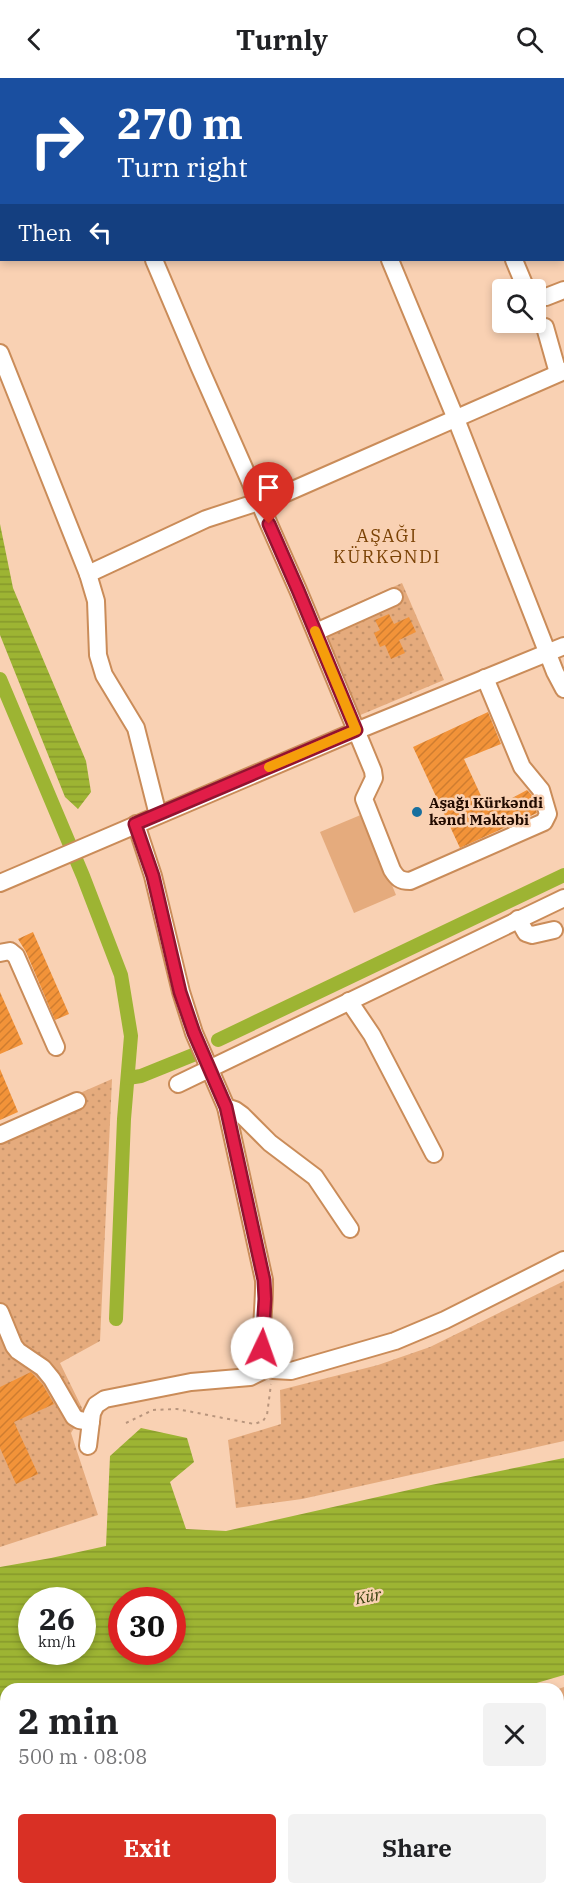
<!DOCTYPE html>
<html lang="en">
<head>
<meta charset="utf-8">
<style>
	:root { --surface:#fff; --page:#f2f2f2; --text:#202124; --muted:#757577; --accent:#d93025 }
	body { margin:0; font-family:"IBM Plex Serif",serif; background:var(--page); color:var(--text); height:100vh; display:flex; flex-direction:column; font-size:22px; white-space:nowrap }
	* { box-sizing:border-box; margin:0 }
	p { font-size:20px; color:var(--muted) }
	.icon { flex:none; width:33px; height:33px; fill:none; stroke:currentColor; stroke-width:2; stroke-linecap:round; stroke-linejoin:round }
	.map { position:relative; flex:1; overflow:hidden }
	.side { position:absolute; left:0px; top:1605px; width:564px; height:212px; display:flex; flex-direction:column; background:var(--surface); border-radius:18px 18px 0 0; box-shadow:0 3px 9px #0003 }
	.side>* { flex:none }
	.hud { position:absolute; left:0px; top:0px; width:564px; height:183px; box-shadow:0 3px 9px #0003; background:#1a4fa0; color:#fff; overflow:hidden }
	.controls { position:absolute; left:492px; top:201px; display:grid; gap:12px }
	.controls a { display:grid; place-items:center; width:54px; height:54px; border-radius:6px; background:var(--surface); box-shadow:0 3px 9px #0003; font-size:30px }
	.speed { position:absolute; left:18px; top:1509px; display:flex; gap:12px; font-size:30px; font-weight:700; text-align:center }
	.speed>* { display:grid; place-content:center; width:78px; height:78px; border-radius:50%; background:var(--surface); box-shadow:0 3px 9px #0003; line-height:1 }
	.speed small { font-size:15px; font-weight:400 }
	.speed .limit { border:9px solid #d22; background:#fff; color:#111 }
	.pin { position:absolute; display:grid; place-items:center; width:51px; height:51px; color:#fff; margin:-62px -26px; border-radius:50% 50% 50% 0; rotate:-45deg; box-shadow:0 0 6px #0007 }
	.pin .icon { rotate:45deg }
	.me { position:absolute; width:66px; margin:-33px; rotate:3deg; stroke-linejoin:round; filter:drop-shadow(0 0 4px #0008) }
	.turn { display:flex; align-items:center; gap:21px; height:126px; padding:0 18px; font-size:27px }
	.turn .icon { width:78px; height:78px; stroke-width:2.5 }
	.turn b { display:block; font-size:42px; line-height:51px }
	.then { display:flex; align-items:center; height:57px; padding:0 18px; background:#0003; gap:12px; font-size:22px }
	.round { display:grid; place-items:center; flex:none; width:63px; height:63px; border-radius:6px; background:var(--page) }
	.headline { display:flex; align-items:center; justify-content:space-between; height:102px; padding:0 18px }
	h1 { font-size:36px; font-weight:700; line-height:45px }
	.cta { display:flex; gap:12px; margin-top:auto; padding:12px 18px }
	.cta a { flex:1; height:69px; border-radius:6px; background:var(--accent); color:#fff; font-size:24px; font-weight:700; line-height:69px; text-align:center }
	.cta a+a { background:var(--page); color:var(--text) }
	header { display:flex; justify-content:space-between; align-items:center; height:78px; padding:0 18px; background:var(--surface); font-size:27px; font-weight:700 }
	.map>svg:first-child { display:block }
	.grass { fill:url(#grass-dots) }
	.park { fill:#e5ab7d }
	.water { fill:url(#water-rules); fill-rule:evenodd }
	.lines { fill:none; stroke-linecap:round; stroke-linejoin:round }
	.canal { stroke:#9db433; stroke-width:14 }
	.building { fill:url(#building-hatch) }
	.minor-casing { stroke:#ca8c59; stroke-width:20 }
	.path { stroke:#b8957d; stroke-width:2; stroke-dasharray:3 4.5; stroke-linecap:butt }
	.minor { stroke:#fff; stroke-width:16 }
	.route-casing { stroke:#92132f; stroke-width:15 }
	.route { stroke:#e11d48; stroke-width:10 }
	.slow { stroke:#f59e0b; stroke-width:10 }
	.poi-dot { fill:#186f9e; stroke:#f9d1b3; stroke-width:2 }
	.labels { text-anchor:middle; stroke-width:5; stroke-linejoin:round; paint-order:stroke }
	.poi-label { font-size:15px; font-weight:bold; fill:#220b00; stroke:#f9d1b3; text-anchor:start }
	.water-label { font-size:16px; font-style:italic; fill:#37400d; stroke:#f9d1b3 }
	.quarter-label { font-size:18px; letter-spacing:1.5px; fill:#7a4205; stroke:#f9d1b3 }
</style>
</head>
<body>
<header><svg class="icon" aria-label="back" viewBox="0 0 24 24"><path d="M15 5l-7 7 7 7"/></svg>Turnly<svg class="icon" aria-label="search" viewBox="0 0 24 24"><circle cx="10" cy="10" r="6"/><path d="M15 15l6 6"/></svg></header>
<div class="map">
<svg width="564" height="1816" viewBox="0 0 564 1816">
	<defs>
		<pattern id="grass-dots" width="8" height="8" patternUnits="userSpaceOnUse" patternTransform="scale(1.5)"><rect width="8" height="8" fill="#e5ab7d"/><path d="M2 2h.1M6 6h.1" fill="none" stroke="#c4926a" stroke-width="1.8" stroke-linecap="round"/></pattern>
		<pattern id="water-rules" width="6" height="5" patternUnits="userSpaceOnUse" patternTransform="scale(1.5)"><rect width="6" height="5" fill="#9db433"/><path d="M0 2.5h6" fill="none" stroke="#87992b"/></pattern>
		<pattern id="building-hatch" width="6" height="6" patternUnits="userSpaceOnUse" patternTransform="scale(1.5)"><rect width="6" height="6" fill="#f29339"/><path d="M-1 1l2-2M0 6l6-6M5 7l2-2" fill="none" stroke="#cf7d30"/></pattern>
	</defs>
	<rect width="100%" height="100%" fill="#f9d1b3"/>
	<g class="grass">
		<path d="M402,505L444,602L358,638L318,542Z"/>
		<path d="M112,1001L100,1263L60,1285L84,1334L71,1355L98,1437L0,1469V1050Z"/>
		<path d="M564,1203V1363L302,1421L236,1430L228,1362L281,1346L280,1312L378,1287L430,1269Z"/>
		<path d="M564,1609V1695L558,1697V1611Z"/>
		<path d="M6,1760V1810L250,1811L237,1816H0V1761Z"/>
	</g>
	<path class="park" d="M363,736L396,817L354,835L320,754Z"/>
	<g class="water">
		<path d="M0,446L13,510L86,683L91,714L78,731L65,719L0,557Z"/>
		<path d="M141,1350L187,1360L194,1384L170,1404L186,1451L226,1453L431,1407L564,1380V1597L516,1611H6V1751L0,1753V1489L51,1480L106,1468L110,1378ZM32,1522H82V1574H32ZM122,1522H172V1574H122Z"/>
	</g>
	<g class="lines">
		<g class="canal">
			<path d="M0,601L83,798L121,897L131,958L124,1041L116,1241"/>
			<path d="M218,962L564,797"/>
			<path d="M128,1000L141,998L193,977"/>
		</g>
	</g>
	<g class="building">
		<path d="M389,536L394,546L409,539L416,554L399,562L405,575L391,581L385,567L380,569L374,555L380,552L375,542Z"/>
		<path d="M488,634L501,666L464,681L488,733L527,712L532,717L537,735L460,770L413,669Z"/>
		<path d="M33,854L69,936L55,942L26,874L18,861Z"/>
		<path d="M0,914L23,966L0,976Z"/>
		<path d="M0,991L18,1034L0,1042Z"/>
		<path d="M31,1294L43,1307L54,1326L14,1344L38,1396L16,1406L0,1370V1309Z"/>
	</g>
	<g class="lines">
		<g class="minor-casing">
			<g id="minor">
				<path d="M78,0L79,2"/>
				<path d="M314,2L315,0"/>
				<path d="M154,182L199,288L298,512L373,693L374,700L364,721L392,792C397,800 400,803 410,803L544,744L548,736L541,712L522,689L485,600"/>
				<path d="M390,182L456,341L555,594L564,611"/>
				<path d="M514,182L524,206L529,212"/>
				<path d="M536,217L546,219L564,212"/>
				<path d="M545,249L558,295"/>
				<path d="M0,275L88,496L96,523L98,577L104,597L136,650L158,737"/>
				<path d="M88,496L206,441L286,415L564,293"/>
				<path d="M316,554L394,519"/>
				<path d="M136,746L153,798L181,914L194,955L226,1029L264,1202C265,1227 258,1266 265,1287L273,1292L291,1293L395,1263L445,1242L564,1182"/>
				<path d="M0,805L356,653L564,568"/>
				<path d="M518,841L526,855L532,857L554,852"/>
				<path d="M0,875L10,873L16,878L56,969"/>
				<path d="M349,923L372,957L434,1076"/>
				<path d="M178,1006L564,820"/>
				<path d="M226,1029L235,1032L242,1037L270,1065L315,1099L350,1151"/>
				<path d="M0,1057L77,1023"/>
				<path d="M0,1234L14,1268L18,1273L43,1290L52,1301L74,1339L79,1342L91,1344"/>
				<path d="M88,1368L92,1335L96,1327L105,1321L191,1304L250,1299L268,1290"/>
			</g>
		</g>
		<g class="path">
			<path d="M562,89L564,88"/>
			<path d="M126,1345L153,1332L177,1331L254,1346L263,1343L267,1337L271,1306"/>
		</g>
		<use href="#minor" class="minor"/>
	</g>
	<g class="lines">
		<g class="route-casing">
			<path id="route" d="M262,1270L265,1221L264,1202L226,1029L194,955L180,914L153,798L135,746L356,652L298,512L269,446"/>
		</g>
		<use href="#route" class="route"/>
		<path class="slow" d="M269,689L356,652L315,553"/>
	</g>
	<circle class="poi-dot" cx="417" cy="734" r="6"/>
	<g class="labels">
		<g class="poi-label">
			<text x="429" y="730">Aşağı Kürkəndi<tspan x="429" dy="17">kənd Məktəbi</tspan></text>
		</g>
		<g class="water-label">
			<text transform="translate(368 1518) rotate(-11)" y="6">Kür</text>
		</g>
		<g class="quarter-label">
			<text x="387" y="464">AŞAĞI<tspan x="387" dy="21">KÜRKƏNDI</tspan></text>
		</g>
	</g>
</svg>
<div class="controls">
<a><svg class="icon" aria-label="search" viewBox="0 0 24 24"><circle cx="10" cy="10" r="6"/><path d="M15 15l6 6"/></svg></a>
</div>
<div class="speed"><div>26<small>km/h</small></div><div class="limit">30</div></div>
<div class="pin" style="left:269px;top:446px;background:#d93025"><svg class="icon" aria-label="arrive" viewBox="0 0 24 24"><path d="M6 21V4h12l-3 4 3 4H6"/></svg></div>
<svg class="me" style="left:262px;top:1270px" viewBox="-20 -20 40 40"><circle r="19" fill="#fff"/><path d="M0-13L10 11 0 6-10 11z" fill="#e11d48"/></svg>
<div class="hud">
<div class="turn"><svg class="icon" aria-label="right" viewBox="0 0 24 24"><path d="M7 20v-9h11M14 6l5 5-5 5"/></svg><div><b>270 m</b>Turn right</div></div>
<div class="then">Then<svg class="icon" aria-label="left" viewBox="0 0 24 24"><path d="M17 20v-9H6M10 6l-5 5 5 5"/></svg></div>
</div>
<section class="side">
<div class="headline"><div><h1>2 min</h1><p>500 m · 08:08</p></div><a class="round"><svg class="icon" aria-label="close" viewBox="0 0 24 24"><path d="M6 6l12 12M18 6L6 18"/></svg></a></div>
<div class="cta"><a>Exit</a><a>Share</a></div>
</section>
</div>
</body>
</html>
